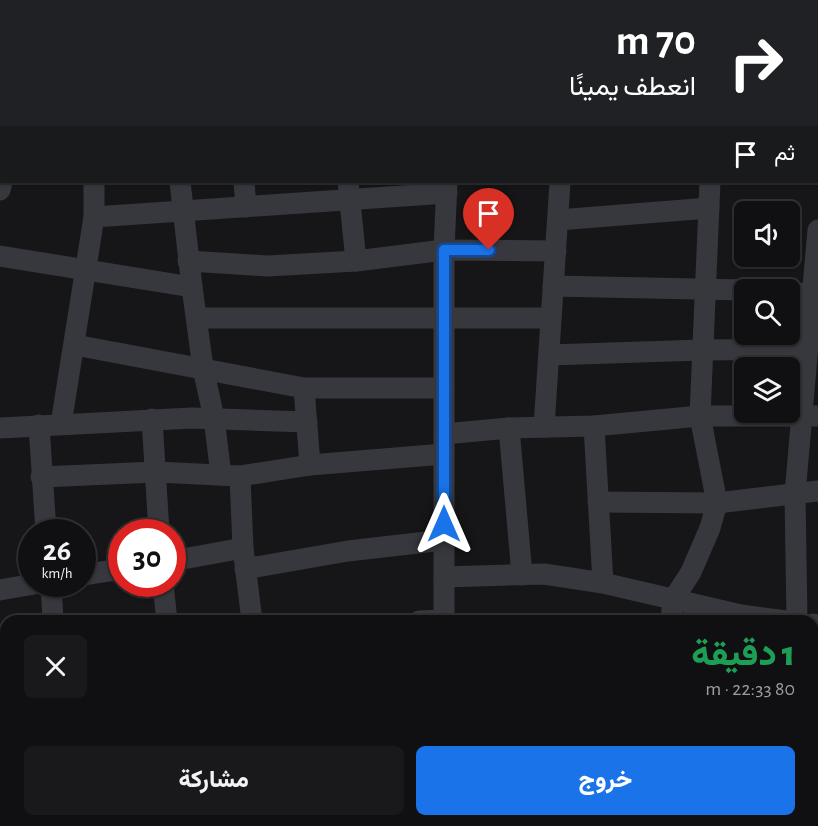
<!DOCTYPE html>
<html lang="ar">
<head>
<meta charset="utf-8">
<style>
	:root { --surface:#101012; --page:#19191b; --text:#f1f3f6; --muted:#9c9d9f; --line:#303032; --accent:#1a73e8 }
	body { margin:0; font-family:"Alegreya Sans",Vazirmatn,sans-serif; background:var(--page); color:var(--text); direction:rtl; height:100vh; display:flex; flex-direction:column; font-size:22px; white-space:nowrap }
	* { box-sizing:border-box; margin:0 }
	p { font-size:20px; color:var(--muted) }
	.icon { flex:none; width:33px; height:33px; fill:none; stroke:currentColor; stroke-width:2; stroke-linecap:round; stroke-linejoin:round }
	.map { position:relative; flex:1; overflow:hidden; direction:ltr }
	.details { position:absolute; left:0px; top:615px; width:819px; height:212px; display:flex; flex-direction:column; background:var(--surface); border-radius:18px 18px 0 0; box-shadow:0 2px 4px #0004,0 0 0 2px var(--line); direction:rtl }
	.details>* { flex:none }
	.banner { position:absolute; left:0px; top:0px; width:819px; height:183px; box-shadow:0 2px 4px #0004,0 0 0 2px var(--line); direction:rtl; background:#202124; color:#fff; overflow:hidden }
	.tools { position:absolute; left:734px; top:201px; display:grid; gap:12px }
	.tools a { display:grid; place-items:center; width:66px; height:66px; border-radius:9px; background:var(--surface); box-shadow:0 2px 4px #0004,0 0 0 2px var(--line); font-size:30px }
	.speed { position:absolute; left:18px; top:519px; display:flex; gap:12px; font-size:30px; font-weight:700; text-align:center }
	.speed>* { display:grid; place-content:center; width:78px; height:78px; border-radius:50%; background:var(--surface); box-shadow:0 2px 4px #0004,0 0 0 2px var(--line); line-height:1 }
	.speed small { font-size:15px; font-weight:400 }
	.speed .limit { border:9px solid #d22; background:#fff; color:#111 }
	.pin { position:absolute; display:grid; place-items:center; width:51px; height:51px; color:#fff; margin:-62px -26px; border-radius:50% 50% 50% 0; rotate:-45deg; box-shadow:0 0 6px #0007 }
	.pin .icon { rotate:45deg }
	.me { position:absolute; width:66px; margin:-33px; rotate:0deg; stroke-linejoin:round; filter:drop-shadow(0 0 4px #0008) }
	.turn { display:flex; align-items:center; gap:21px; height:126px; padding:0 24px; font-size:27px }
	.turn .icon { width:78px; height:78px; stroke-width:2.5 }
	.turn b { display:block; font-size:42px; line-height:51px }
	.then { display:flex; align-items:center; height:57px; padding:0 24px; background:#0003; gap:12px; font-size:22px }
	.round { display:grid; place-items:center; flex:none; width:63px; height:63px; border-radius:9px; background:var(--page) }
	.summary { display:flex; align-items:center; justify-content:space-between; height:102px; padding:0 24px }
	h1 { font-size:36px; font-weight:800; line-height:45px; color:#1e9e55 }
	.button { display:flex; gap:12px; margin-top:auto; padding:12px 24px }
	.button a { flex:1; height:69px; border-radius:9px; background:var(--accent); color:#fff; font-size:24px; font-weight:800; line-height:69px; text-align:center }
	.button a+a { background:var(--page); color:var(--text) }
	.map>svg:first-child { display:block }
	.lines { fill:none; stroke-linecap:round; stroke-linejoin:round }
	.street { stroke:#37383d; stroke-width:21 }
	.route-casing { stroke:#114b97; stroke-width:15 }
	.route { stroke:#1a73e8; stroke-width:10 }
</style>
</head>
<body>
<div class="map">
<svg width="818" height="826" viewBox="0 0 818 826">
	<rect width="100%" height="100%" fill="#161618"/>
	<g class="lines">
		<g class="street">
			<path d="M91,0H163"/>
			<path d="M228,0V2"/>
			<path d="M337,0V2"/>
			<path d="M447,0V2"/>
			<path d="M637,0V2"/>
			<path d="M571,2V0"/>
			<path d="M716,2L717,0"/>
			<path d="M180,182L192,287L203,368L214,418L221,475"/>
			<path d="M244,182L246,207"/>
			<path d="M348,182L356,261"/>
			<path d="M0,190L2,182"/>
			<path d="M94,217L447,193"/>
			<path d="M558,220L709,208"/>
			<path d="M0,256L192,287"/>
			<path d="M188,261L268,266L356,261L444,250L556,251"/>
			<path d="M553,286L744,290"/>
			<path d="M789,293L818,294"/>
			<path d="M197,318H551"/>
			<path d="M75,345L304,388H444"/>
			<path d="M549,355L702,350L808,349"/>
			<path d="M304,388L310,465"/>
			<path d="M152,419L159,532"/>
			<path d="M61,424L94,217V182"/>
			<path d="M39,425L46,532"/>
			<path d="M594,426L603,583"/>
			<path d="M544,427L560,182"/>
			<path d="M0,428L192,418L307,422"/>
			<path d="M509,428L522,575"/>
			<path d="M444,434L509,428L594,426L700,416H818"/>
			<path d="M240,476L243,548L252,621"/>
			<path d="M41,477L156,472L240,476L310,465L444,454"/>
			<path d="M598,502L717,503L818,491"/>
			<path d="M172,561L243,548"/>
			<path d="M245,569L348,551L444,540"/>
			<path d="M82,575L122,569"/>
			<path d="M444,577L544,574L603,583L741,615L786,621"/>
			<path d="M51,584L53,621"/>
			<path d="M163,584L167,621"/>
			<path d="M0,590L34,584"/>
			<path d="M419,621L444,620"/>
			<path d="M444,621V250L447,182"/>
			<path d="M671,621L673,600L691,572L710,528L717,503L700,416L710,182"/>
			<path d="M797,621L795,494L818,230"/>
			<path d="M813,624L818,625"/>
			<path d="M0,698L6,697"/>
			<path d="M813,721L818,720"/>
			<path d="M0,791L6,790"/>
			<path d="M798,820V826"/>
			<path d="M100,826V820"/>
			<path d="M184,826L185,820"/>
			<path d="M441,826V820"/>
			<path d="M560,826V820"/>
			<path d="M658,826L659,820"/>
		</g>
	</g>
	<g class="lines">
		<g class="route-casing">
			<path id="route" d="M444,524V250H489"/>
		</g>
		<use href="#route" class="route"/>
	</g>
</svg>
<div class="tools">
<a><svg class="icon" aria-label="sound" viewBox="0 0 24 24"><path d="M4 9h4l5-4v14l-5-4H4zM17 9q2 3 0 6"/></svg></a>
<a><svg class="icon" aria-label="search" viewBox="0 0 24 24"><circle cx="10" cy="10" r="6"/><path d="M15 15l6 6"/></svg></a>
<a><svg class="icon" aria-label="layers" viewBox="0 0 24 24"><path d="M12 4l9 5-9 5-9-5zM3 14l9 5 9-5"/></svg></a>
</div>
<div class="speed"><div>26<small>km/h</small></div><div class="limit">30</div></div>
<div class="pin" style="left:489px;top:250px;background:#d93025"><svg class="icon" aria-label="arrive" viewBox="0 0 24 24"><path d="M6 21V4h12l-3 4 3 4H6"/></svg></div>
<svg class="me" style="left:444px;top:524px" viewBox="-20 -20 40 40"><path d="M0-17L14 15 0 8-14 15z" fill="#1a73e8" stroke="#fff" stroke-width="4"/></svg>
<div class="banner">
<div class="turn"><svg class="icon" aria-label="right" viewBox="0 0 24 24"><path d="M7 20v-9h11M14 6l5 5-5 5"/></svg><div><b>70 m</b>انعطف يمينًا</div></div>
<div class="then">ثم<svg class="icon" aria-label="arrive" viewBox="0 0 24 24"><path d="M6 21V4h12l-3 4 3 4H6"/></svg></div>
</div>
<section class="details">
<div class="summary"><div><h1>1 دقيقة</h1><p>80 m · 22:33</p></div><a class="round"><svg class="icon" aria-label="close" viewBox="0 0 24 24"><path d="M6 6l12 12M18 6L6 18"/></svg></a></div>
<div class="button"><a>خروج</a><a>مشاركة</a></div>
</section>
</div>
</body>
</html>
